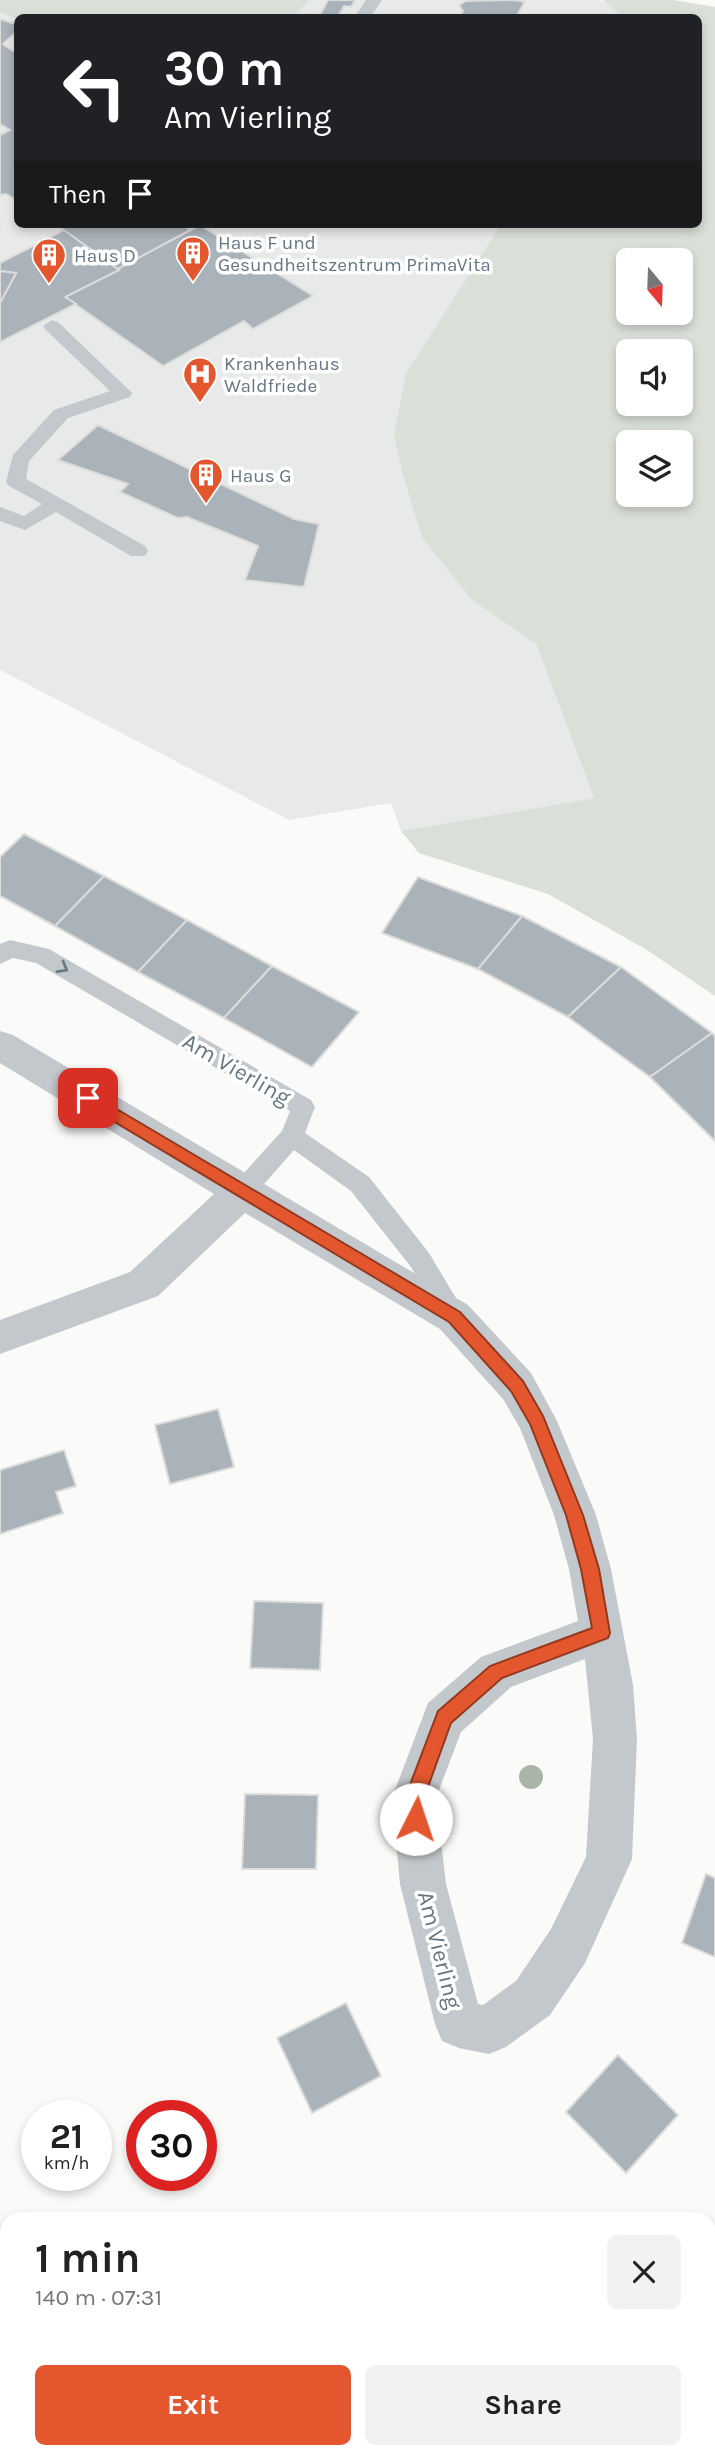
<!DOCTYPE html>
<html lang="en">
<head>
<meta charset="utf-8">
<style>
	:root { --surface:#fff; --page:#f2f2f2; --text:#222; --muted:#767676; --accent:#e4572e }
	body { margin:0; font-family:Karla,sans-serif; background:var(--page); color:var(--text); height:100vh; display:flex; flex-direction:column; font-size:26px; white-space:nowrap }
	* { box-sizing:border-box; margin:0 }
	p { font-size:23px; color:var(--muted) }
	.icon { flex:none; width:38px; height:38px; fill:none; stroke:currentColor; stroke-width:2; stroke-linecap:round; stroke-linejoin:round }
	.map { position:relative; flex:1; overflow:hidden }
	.drawer { position:absolute; left:0px; top:2212px; width:716px; height:247px; display:flex; flex-direction:column; background:var(--surface); border-radius:21px 21px 0 0; box-shadow:0 4px 10px #0003 }
	.drawer>* { flex:none }
	.banner { position:absolute; left:14px; top:14px; width:688px; height:214px; border-radius:10px; box-shadow:0 4px 10px #0003; background:#202124; color:#fff; overflow:hidden }
	.needle { width:46px; rotate:161deg }
	.controls { position:absolute; left:616px; top:248px; display:grid; gap:14px }
	.controls a { display:grid; place-items:center; width:77px; height:77px; border-radius:10px; background:var(--surface); box-shadow:0 4px 10px #0003; font-size:35px }
	.speed { position:absolute; left:21px; top:2100px; display:flex; gap:14px; font-size:35px; font-weight:700; text-align:center }
	.speed>* { display:grid; place-content:center; width:91px; height:91px; border-radius:50%; background:var(--surface); box-shadow:0 4px 10px #0003; line-height:1 }
	.speed small { font-size:18px; font-weight:400 }
	.speed .limit { border:10px solid #d22; background:#fff; color:#111 }
	.pin { position:absolute; display:grid; place-items:center; width:60px; height:60px; color:#fff; margin:-30px; border-radius:14px; box-shadow:0 4px 10px #0006 }
	.me { position:absolute; width:77px; margin:-38px; rotate:4deg; stroke-linejoin:round; filter:drop-shadow(0 0 5px #0008) }
	.turn { display:flex; align-items:center; gap:24px; height:147px; padding:0 35px; font-size:32px }
	.turn .icon { width:91px; height:91px; stroke-width:2.5 }
	.turn b { display:block; font-size:49px; line-height:60px }
	.then { display:flex; align-items:center; height:66px; padding:0 35px; background:#0003; gap:14px; font-size:26px }
	.round { display:grid; place-items:center; flex:none; width:74px; height:74px; border-radius:10px; background:var(--page) }
	.head { display:flex; align-items:center; justify-content:space-between; height:119px; padding:0 35px }
	h1 { font-size:42px; font-weight:700; line-height:52px }
	.button { display:flex; gap:14px; margin-top:auto; padding:14px 35px }
	.button a { flex:1; height:80px; border-radius:10px; background:var(--accent); color:#fff; font-size:28px; font-weight:700; line-height:80px; text-align:center }
	.button a+a { background:var(--page); color:var(--text) }
	.map>svg:first-child { display:block }
	.built { fill:#e8e9e9 }
	.green { fill:#dadfd7; fill-rule:evenodd }
	.building { fill:#aab3b9; stroke:#dcdcda; stroke-width:2 }
	.lines { fill:none; stroke-linecap:round; stroke-linejoin:round }
	.service { fill:#c3c8cc; fill-rule:evenodd }
	.minor { fill:#c3c8cc; fill-rule:evenodd }
	.tree { fill:#aab4a7 }
	.oneway { stroke:#6a7a87 }
	.route { fill:#e4572e; stroke:#94391e; stroke-width:2 }
	.labels { text-anchor:middle; stroke-width:7; stroke-linejoin:round; paint-order:stroke }
	.far-poi-label { font-size:19px; fill:#657683; stroke:#fff; text-anchor:start }
	.street-label { font-size:23px; fill:#657683; stroke:#fff }
</style>
</head>
<body>
<div class="map">
<svg width="715" height="2458" viewBox="0 0 715 2458">
	<rect width="100%" height="100%" fill="#fafaf8"/>
	<path class="built" d="M0,0H597L605,2L623,17L18,18V224H501L406,373L472,600L536,644L594,798L401,831L391,803L289,820L0,670Z"/>
	<g class="green">
		<path d="M0,0H309L293,17L17,18L0,13Z"/>
		<path d="M603,0H673L715,7V996L647,950L548,894L419,853L401,831L594,798L536,644L472,600L422,537L403,475L394,435L406,373L501,224H698V18L623,17ZM628,261H681V313H628ZM628,352H681V404H628ZM628,443H681V495H628Z"/>
		<path d="M715,2267V2458H528L534,2452H709V2274Z"/>
	</g>
	<g class="building">
		<path d="M328,0H355L351,7L344,6L337,18L320,15Z"/>
		<path d="M516,0L525,2L515,18H459L463,11L459,5L466,1Z"/>
		<path d="M0,19L18,25V30L3,44L18,54V201L6,194L0,195V135L10,130L0,124Z"/>
		<path d="M55,224H181L190,230L119,270Z"/>
		<path d="M200,225L313,296L253,329L244,321L163,366L65,297Z"/>
		<path d="M64,230L119,270L65,297L76,304L0,342V303L16,273L0,271V263Z"/>
		<path d="M0,271L16,273L0,303Z"/>
		<path d="M98,425L294,519L319,524L304,587L245,580L258,546L187,517L178,518L120,492L128,484L58,460Z"/>
		<path d="M24,834L104,876L55,926L0,896V857Z"/>
		<path d="M104,876L187,920L138,972L55,926Z"/>
		<path d="M418,877L522,916L478,969L382,933Z"/>
		<path d="M522,916L621,967L568,1017L478,969Z"/>
		<path d="M187,920L272,966L224,1018L138,972Z"/>
		<path d="M272,966L359,1012L312,1067L224,1018Z"/>
		<path d="M621,967L712,1033L650,1077L568,1017Z"/>
		<path d="M712,1033L715,1036V1141L650,1077Z"/>
		<path d="M218,1409L234,1467L170,1484L155,1425Z"/>
		<path d="M64,1450L76,1486L56,1492L63,1513L0,1534V1470Z"/>
		<path d="M254,1601L323,1603L320,1670L250,1668Z"/>
		<path d="M245,1794L318,1795L316,1869H242Z"/>
		<path d="M706,1874L715,1878V1957L682,1943Z"/>
		<path d="M346,2003L381,2076L312,2113L277,2038Z"/>
		<path d="M618,2055L678,2115L626,2173L566,2112Z"/>
		<path d="M70,2452H114L118,2458H62Z"/>
		<path d="M114,2452H198L202,2458H118Z"/>
	</g>
	<g class="lines">
		<g class="service">
			<path d="M366,0H382L370,18H354Z"/>
			<path d="M52,320L58,322L132,393L130,397L68,418L29,461L26,479L145,546L148,551L145,556H131L56,512L25,530L0,521V507L24,516L42,504L9,486L6,482L13,455L54,410L110,391L46,330L43,326Z"/>
			<path d="M10,940L49,949L311,1100L315,1107L305,1133L369,1177L429,1253L466,1315L462,1323L453,1326L444,1323L411,1267L351,1191L294,1150L251,1199L242,1202L233,1199L230,1192L233,1185L282,1131L290,1111L36,963L13,958L0,964V944Z"/>
		</g>
		<path class="minor" d="M0,1031L13,1035L468,1305L531,1373L557,1421L596,1515L611,1569L633,1685L637,1739L632,1859L585,1963L550,2015L506,2047L489,2054L459,2048L442,2041L435,2024L400,1884L392,1798L428,1703L481,1657L578,1621L569,1569L554,1515L520,1428L503,1399L440,1329L245,1213L158,1296L0,1354V1320L130,1272L214,1194L0,1063ZM585,1659L593,1739L586,1857L551,1929L516,1981L483,2005L478,2004L446,1884L436,1798L461,1732L511,1687Z"/>
	</g>
	<circle class="tree" cx="531" cy="1777" r="12"/>
	<defs><path id="oneway-chevron" d="M-2-3.5L2.5 0L-2 3.5" fill="none" stroke-width="1.6" stroke-linecap="round" stroke-linejoin="round" transform="scale(1.75)"/></defs>
	<use class="oneway" href="#oneway-chevron" transform="translate(63 968) rotate(30)"/>
	<path class="route" d="M88,1092L460,1312L523,1381L543,1416L583,1515L599,1569L610,1633L608,1638L502,1678L451,1723L424,1798L426,1819L423,1826L416,1829L410,1826L405,1798L438,1711L490,1666L592,1628L581,1569L566,1515L530,1424L511,1391L449,1322L83,1103L80,1098Z"/>
	<defs>
		<g id="building-pin" transform="scale(1.75)"><path d="M0 17L-7.5 6A9.5 9.5 0 1 1 7.5 6Z" fill="#e4572e" stroke="#fff"/><path d="M-4-6H4V6H1V3H-1V6H-4ZM-2.5-4.3h1.7v1.8h-1.7ZM.8-4.3h1.7v1.8H.8ZM-2.5-1h1.7V.8h-1.7ZM.8-1h1.7V.8H.8Z" fill="#fff"/></g>
		<g id="hospital-pin" transform="scale(1.75)"><path d="M0 17L-7.5 6A9.5 9.5 0 1 1 7.5 6Z" fill="#e4572e" stroke="#fff"/><path d="M-5-5h3v3.5h4V-5h3V5h-3V1.5h-4V5h-3Z" fill="#fff"/></g>
	</defs>
	<g fill-rule="evenodd">
		<use href="#building-pin" x="193" y="253"/>
		<use href="#building-pin" x="49" y="255"/>
		<use href="#hospital-pin" x="200" y="374"/>
		<use href="#building-pin" x="206" y="475"/>
	</g>
	<g class="labels">
		<g class="far-poi-label">
			<text x="218" y="249">Haus F und<tspan x="218" dy="22">Gesundheitszentrum PrimaVita</tspan></text>
			<text x="74" y="262">Haus D</text>
			<text x="224" y="370">Krankenhaus<tspan x="224" dy="22">Waldfriede</tspan></text>
			<text x="230" y="482">Haus G</text>
		</g>
		<g class="street-label">
			<text transform="translate(237 1069) rotate(30)" y="8">Am Vierling</text>
			<text transform="translate(440 1950) rotate(76)" y="8">Am Vierling</text>
		</g>
	</g>
</svg>
<div class="controls">
<a><svg class="needle" viewBox="-14 -14 28 28"><path d="M0-13l5 13h-10z" fill="#e53935"/><path d="M0 13l5-13h-10z" fill="#767676"/></svg></a>
<a><svg class="icon" aria-label="sound" viewBox="0 0 24 24"><path d="M4 9h4l5-4v14l-5-4H4zM17 9q2 3 0 6"/></svg></a>
<a><svg class="icon" aria-label="layers" viewBox="0 0 24 24"><path d="M12 4l9 5-9 5-9-5zM3 14l9 5 9-5"/></svg></a>
</div>
<div class="speed"><div>21<small>km/h</small></div><div class="limit">30</div></div>
<div class="pin" style="left:88px;top:1098px;background:#d93025"><svg class="icon" aria-label="arrive" viewBox="0 0 24 24"><path d="M6 21V4h12l-3 4 3 4H6"/></svg></div>
<svg class="me" style="left:416px;top:1819px" viewBox="-20 -20 40 40"><circle r="19" fill="#fff"/><path d="M0-13L10 11 0 6-10 11z" fill="#e4572e"/></svg>
<div class="banner">
<div class="turn"><svg class="icon" aria-label="left" viewBox="0 0 24 24"><path d="M17 20v-9H6M10 6l-5 5 5 5"/></svg><div><b>30 m</b>Am Vierling</div></div>
<div class="then">Then<svg class="icon" aria-label="arrive" viewBox="0 0 24 24"><path d="M6 21V4h12l-3 4 3 4H6"/></svg></div>
</div>
<section class="drawer">
<div class="head"><div><h1>1 min</h1><p>140 m · 07:31</p></div><a class="round"><svg class="icon" aria-label="close" viewBox="0 0 24 24"><path d="M6 6l12 12M18 6L6 18"/></svg></a></div>
<div class="button"><a>Exit</a><a>Share</a></div>
</section>
</div>
</body>
</html>
